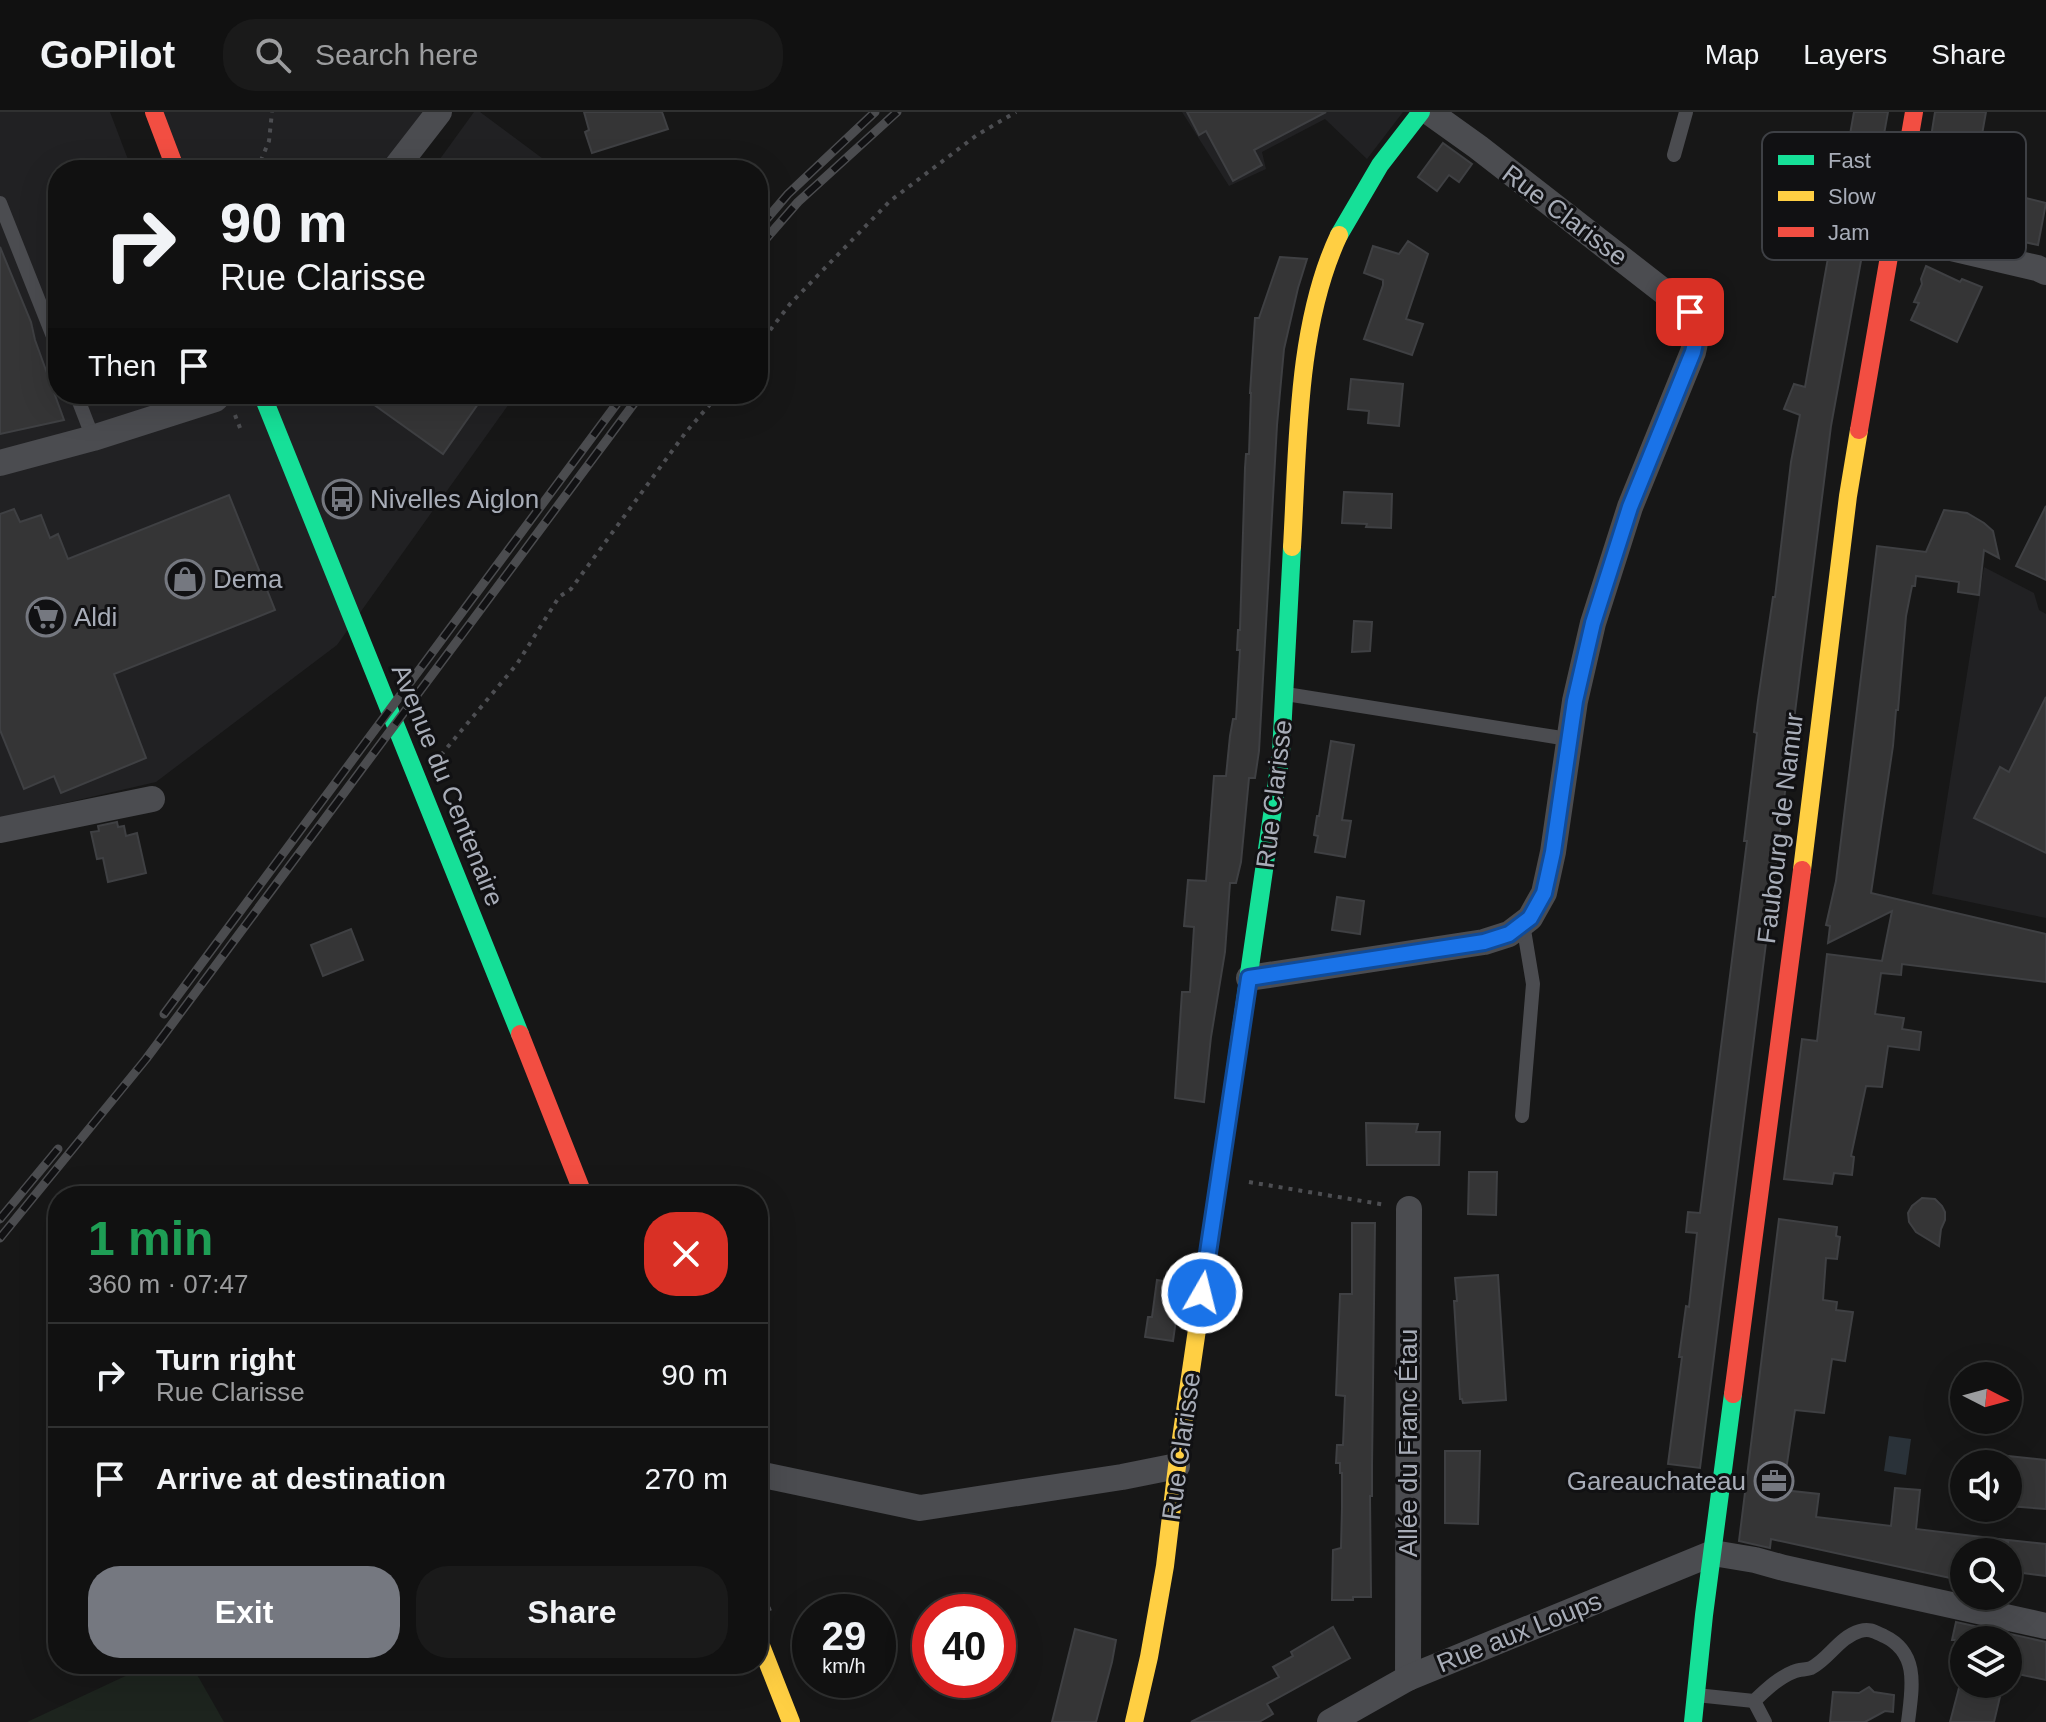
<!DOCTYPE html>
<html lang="en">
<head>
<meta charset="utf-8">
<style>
	:root { --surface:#111; --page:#1a1a1a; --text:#f1f3f6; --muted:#9c9d9f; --line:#303131; --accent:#757880 }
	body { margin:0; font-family:Helvetica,sans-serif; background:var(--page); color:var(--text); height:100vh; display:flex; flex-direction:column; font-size:30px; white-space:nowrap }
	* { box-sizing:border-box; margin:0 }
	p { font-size:26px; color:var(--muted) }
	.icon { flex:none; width:44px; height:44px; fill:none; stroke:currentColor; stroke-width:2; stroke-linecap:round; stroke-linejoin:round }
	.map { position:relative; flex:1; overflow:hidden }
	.sheet { position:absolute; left:48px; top:1074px; width:720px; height:488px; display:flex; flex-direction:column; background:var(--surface); border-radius:32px; box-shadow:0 8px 32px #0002,0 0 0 2px var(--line) }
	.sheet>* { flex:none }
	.guide { position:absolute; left:48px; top:48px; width:720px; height:244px; border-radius:32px; box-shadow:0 8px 32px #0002,0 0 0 2px var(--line); background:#111; color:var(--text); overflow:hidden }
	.needle { width:52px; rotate:96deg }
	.tools { position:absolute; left:1950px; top:1250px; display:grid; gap:16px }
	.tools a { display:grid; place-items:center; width:72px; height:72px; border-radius:50%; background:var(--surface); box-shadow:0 8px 32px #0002,0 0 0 2px var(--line); font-size:40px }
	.speed { position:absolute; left:792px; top:1482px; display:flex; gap:16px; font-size:40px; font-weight:700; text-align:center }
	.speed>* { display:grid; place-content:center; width:104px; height:104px; border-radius:50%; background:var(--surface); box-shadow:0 8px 32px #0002,0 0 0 2px var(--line); line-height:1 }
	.speed small { font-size:20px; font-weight:400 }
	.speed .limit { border:12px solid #d22; background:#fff; color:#111 }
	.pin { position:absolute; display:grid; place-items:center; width:68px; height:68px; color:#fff; margin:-34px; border-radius:16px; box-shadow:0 4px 12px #0006 }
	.me { position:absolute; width:88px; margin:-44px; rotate:8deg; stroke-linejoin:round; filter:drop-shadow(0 0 6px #0008) }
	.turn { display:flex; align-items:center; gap:28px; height:168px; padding:0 40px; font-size:36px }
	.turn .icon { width:104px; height:104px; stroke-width:2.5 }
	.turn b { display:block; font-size:56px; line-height:68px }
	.then { display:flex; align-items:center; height:76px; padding:0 40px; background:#0003; gap:16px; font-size:30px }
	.round { display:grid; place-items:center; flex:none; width:84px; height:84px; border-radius:32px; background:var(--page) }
	.head { display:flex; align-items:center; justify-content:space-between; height:136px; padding:0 40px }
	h1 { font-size:48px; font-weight:600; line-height:60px; color:#1e9e55 }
	.primary-button { display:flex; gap:16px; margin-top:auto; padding:16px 40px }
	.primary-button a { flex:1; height:92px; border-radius:32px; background:var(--accent); color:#fff; font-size:32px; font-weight:600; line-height:92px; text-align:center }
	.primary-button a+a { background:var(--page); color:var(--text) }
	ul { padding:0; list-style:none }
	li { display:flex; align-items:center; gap:24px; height:104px; padding:0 40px; border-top:2px solid var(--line) }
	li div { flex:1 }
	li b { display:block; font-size:30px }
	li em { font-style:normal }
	header { display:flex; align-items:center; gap:48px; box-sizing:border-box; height:112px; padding:0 40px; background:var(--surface); border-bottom:2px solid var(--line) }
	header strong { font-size:38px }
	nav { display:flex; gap:44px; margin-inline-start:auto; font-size:28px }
	.search { width:560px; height:72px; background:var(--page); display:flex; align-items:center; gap:20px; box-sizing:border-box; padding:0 28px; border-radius:32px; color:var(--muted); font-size:30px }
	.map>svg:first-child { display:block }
	.built { fill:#212123 }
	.green { fill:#1d241e }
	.water { fill:#2a3239 }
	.building { fill:#353536; stroke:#3f4043; stroke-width:2 }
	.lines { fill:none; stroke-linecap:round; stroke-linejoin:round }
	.path { stroke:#4d4e52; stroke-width:4; stroke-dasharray:4 6; stroke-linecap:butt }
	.lane { stroke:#4b4c50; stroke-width:14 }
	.street { stroke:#4b4c50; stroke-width:26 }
	.fast { stroke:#16e098; stroke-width:18 }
	.slow { stroke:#ffcf43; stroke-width:18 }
	.jam { stroke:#f24e42; stroke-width:18 }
	.rail-casing { stroke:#4b4c4f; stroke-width:9 }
	.rail { stroke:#111113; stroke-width:6; stroke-dasharray:18; stroke-linecap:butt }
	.route-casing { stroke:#114b97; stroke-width:20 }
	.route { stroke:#1a73e8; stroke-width:14 }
	.labels { text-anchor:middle; stroke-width:6; stroke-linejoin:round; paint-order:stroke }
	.street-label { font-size:26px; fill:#a8adb8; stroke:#111113 }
	.poi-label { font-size:26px; fill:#a8adb8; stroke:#111113; text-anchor:start }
	.key { fill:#111113; stroke:#3e4045; stroke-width:2 }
	.key-label { font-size:22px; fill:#a8adb8 }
</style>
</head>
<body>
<header>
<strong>GoPilot</strong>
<div class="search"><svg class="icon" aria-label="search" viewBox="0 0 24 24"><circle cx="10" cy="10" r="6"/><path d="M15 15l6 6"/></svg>Search here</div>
<nav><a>Map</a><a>Layers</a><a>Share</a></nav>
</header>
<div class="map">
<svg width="2046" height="1610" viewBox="0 0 2046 1610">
	<rect width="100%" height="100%" fill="#171717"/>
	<g class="built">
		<path d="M0,0H110L132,58H58V282H516L337,533L156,670L0,706Z"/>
		<path d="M163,0H442L397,58H182Z"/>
		<path d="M474,0H480L558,58H432Z"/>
		<path d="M1182,0H1403L1367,47L1325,7L1262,40L1266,57L1229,74Z"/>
		<path d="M1984,455L2034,481L2039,498L2046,502V806L1932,782Z"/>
	</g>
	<path class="green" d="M151,1552H191L224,1610H27Z"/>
	<path class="water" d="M1889,1324L1911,1327L1906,1363L1884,1359Z"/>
	<g class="building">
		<path d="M584,0H662L668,17L592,41L585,20L589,18Z"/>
		<path d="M1187,0H1326L1254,38L1262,53L1233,69L1206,19L1199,23Z"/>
		<path d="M1854,0H1888L1831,314L1700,1356L1668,1352L1682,1245H1679L1686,1194L1689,1195L1697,1121L1686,1120L1688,1100L1700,1101L1747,729H1744L1757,621L1754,620L1758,588L1773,485H1775L1791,350L1800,303L1784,297L1794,272L1805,275Z"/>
		<path d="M1935,0H1986L1973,73L2046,91L2038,133L1918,106Z"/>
		<path d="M1443,31L1472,52L1459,70L1449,63L1437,79L1418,65Z"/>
		<path d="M1408,129L1428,142L1406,207L1423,212L1412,243L1364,227L1383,173V168L1364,161L1373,134L1399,142Z"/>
		<path d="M0,135L31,210L35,228L64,308L0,322Z"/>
		<path d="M1280,145L1307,147L1298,176L1284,237L1277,313L1259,639L1255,666H1249L1241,750L1236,771H1230L1225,840L1211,925L1204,990L1175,986L1182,880H1190L1194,815L1184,814L1188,768L1206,769L1214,664H1226L1230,624L1233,607H1236L1240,538H1237L1238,518H1240L1245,356L1246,342H1249L1251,281H1250L1255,206H1259Z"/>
		<path d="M1926,154L1960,170L1962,167L1982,175L1957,230L1911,208L1919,191L1914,190L1922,172L1921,167Z"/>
		<path d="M1351,267L1403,272L1399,314L1368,311L1369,299L1348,297Z"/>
		<path d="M359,282H485L443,342Z"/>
		<path d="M1344,380L1392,382L1391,416L1366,415L1367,412L1342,411Z"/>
		<path d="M229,383L275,498L114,562L146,646L61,681L54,664L24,677L0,618V402L14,397L20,410L41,403L50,426L58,422L68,447Z"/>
		<path d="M2046,394V468L2016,454Z"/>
		<path d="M1944,398L1967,401L1984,411L1993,419L1999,446L1984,438L1979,483L1958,480L1959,470L1916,464L1915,474H1912L1906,504L1898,598H1896L1893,634L1871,781L2046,822V870L1902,852L1901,863L1881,861L1875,902L1904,906L1902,917L1921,920L1919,938L1888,934L1882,975L1866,974L1851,1044L1854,1045L1852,1063L1834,1061L1832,1072L1784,1067L1802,927L1817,929L1827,842L1882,849L1892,799L1828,831L1830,814L1826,813L1836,769L1877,434L1926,440Z"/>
		<path d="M1354,509L1372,510L1370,539L1352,540Z"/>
		<path d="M2046,585V741L1974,706L2000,655L2009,660Z"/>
		<path d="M1331,629L1354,633L1342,708L1351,709L1345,745L1315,740L1318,724L1314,723L1317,704H1319Z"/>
		<path d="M117,710L118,715L124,714L126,724L137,721L146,761L108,770L103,746L97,747L91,720L99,719L98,714Z"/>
		<path d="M1337,785L1364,789L1360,822L1332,818Z"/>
		<path d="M351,817L363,848L323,864L311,833Z"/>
		<path d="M1366,1011L1418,1012L1416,1020H1440L1439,1053H1367Z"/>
		<path d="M1469,1060H1497L1496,1103L1468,1102Z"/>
		<path d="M1922,1086L1935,1087L1942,1094L1945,1100V1108L1941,1117L1939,1134L1916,1120L1909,1110L1908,1101L1912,1094Z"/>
		<path d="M1779,1107L1837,1115L1836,1124L1840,1125L1837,1147L1826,1146L1823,1188L1837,1190L1836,1198L1853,1200L1845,1249L1832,1247L1824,1301L1795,1298L1783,1378L1819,1382L1816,1405L1891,1414L1895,1376L1920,1378L1916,1417L2006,1428V1440H1964V1469L1771,1427L1770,1436L1739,1429Z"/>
		<path d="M1352,1111H1375L1372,1353V1384H1370L1371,1485H1353V1488H1332L1333,1438L1341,1436L1342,1396V1361H1340V1351H1336L1337,1333H1343L1345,1284L1336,1283L1340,1182H1352Z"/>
		<path d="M1498,1163L1506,1288L1463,1291L1462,1287H1460L1454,1189H1457L1455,1166Z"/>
		<path d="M1157,1168L1181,1172L1173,1229L1145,1225L1148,1205H1152Z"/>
		<path d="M1445,1339H1480L1478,1412L1445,1411Z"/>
		<path d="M2008,1344L2046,1348V1397L2008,1394Z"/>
		<path d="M2008,1428L2046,1432V1464L2008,1459Z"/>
		<path d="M1956,1510L2046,1530V1568L2008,1560V1528H1952Z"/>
		<path d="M1333,1515L1350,1546L1267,1592L1273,1602L1259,1610H1191L1279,1565L1273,1555L1293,1544L1291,1540Z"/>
		<path d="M1075,1517L1116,1528L1112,1550L1096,1610H1052Z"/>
		<path d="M1960,1572H2003L1994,1610H1950Z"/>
		<path d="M1869,1575L1874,1580L1894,1583L1893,1600L1885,1599L1865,1610H1830L1833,1580L1859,1581Z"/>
	</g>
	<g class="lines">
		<g class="path">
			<path d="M257,58L269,29L272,0"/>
			<path d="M758,234L790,192L890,89L977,23L1016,0"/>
			<path d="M235,303L242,321"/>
			<path d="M441,643L517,552L559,485L571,477L686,320L719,282"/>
			<path d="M1249,1070L1386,1093"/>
			<path d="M758,1467L770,1499"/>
		</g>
		<g class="lane">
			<path d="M1674,43L1686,0"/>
			<path d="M0,91L58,237"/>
			<path d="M76,282L93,326"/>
			<path d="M1286,582L1568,627"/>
			<path d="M1522,1004L1533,872L1523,812"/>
			<path d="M1696,1583L1754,1589C1766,1578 1778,1566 1793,1560C1799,1557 1806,1558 1811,1556C1829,1547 1839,1525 1860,1519C1870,1516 1875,1520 1884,1524C1920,1541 1912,1577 1908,1610"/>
			<path d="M1754,1589L1765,1610"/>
		</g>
		<g class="street">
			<path d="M394,58L439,0"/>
			<path d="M1891,122L2037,156L2046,160"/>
			<path d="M0,351L93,326L215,287L220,282"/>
			<path d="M0,718L152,687"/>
			<path d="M1249,866L1484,830L1509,822L1530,806L1544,781L1553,740L1575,589L1593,511L1630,395L1693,240C1697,224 1697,215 1690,200L1478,35L1429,0"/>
			<path d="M758,1362L920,1396L1122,1365L1177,1354"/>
			<path d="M1408,1566L1409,1097"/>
			<path d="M1330,1610L1408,1566L1713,1441L1755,1448L1784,1456L2046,1514"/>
		</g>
		<g class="fast">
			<path d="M1339,123L1380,53L1421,0"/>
			<path d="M262,282C347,496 435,708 520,922"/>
			<path d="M1234,965L1281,641L1292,435"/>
			<path d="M1693,1610L1704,1503L1733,1282"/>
		</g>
		<g class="slow">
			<path d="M1292,435C1298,335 1296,214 1339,123"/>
			<path d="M1802,758L1848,384L1859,318"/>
			<path d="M758,1526L791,1610"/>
			<path d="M1134,1610L1149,1545L1165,1454L1177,1354L1234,965"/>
		</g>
		<g class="jam">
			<path d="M154,0L176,58"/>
			<path d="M1859,318L1914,0"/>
			<path d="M520,922L584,1084"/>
			<path d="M1733,1282L1802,758"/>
		</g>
		<g class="rail-casing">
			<g id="rail">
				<path d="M758,117L788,82L875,0"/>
				<path d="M758,136L798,90L897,0"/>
				<path d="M164,902L624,282"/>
				<path d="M0,1107L58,1037"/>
				<path d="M0,1126L146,947L641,282"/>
			</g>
		</g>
		<use href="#rail" class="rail"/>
	</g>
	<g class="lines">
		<g class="route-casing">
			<path id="route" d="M1202,1181L1249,866L1484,830L1509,822L1530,806L1544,781L1553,740L1575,589L1593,511L1630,395L1693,240C1697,224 1697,215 1690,200"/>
		</g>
		<use href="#route" class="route"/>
	</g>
	<defs>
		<g id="bus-ring" transform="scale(2)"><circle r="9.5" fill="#111113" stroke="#757880" stroke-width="1.5"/><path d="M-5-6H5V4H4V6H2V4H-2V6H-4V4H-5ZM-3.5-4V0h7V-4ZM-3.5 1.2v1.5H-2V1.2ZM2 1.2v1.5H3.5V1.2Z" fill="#757880"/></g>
		<g id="shop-ring" transform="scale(2)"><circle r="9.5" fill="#111113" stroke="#757880" stroke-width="1.5"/><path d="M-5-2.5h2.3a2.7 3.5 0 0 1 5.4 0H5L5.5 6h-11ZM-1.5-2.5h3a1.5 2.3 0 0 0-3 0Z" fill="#757880"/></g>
		<g id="supermarket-ring" transform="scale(2)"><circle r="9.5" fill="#111113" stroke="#757880" stroke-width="1.5"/><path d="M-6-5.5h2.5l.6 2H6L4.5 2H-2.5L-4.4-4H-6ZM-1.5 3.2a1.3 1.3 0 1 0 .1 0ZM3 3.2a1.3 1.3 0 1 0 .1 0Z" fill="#757880"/></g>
		<g id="office-ring" transform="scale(2)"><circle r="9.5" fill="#111113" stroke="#757880" stroke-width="1.5"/><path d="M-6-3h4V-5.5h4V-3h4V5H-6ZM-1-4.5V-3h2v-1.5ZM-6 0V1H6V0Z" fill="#757880"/></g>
	</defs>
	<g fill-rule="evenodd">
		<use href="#bus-ring" x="342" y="387"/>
		<use href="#shop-ring" x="185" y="467"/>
		<use href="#supermarket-ring" x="46" y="505"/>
		<use href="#office-ring" x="1774" y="1369"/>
	</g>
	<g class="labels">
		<g class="street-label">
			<text transform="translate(1565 103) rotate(37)" y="9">Rue Clarisse</text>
			<text transform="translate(448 673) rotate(68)" y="9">Avenue du Centenaire</text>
			<text transform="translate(1274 682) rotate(-83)" y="9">Rue Clarisse</text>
			<text transform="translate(1780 716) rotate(-83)" y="9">Faubourg de Namur</text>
			<text transform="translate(1408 1331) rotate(-90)" y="9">Allée du Franc Étau</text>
			<text transform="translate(1181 1334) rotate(-82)" y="9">Rue Clarisse</text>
			<text transform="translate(1519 1520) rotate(-22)" y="9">Rue aux Loups</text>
		</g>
		<g class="poi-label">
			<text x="370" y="396">Nivelles Aiglon</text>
			<text x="213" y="476">Dema</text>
			<text x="74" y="514">Aldi</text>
			<text x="1746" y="1378" text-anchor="end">Gareauchateau</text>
		</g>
	</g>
	<rect x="1762" y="20" width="264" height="128" rx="12" class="key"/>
	<rect x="1778" y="43" width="36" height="10" fill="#16e098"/>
	<rect x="1778" y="79" width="36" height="10" fill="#ffcf43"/>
	<rect x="1778" y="115" width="36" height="10" fill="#f24e42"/>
	<g class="key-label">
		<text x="1828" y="56">Fast</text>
		<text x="1828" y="92">Slow</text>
		<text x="1828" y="128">Jam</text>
	</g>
</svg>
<div class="tools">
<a><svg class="needle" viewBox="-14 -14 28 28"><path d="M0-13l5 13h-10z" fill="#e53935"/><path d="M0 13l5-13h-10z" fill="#9c9d9f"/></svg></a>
<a><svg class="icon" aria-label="sound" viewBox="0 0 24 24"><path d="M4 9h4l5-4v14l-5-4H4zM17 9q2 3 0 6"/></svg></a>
<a><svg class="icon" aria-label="search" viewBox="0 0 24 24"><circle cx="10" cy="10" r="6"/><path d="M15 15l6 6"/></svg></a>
<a><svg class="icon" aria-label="layers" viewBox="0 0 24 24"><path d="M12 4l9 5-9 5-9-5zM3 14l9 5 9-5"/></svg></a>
</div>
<div class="speed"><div>29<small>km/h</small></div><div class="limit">40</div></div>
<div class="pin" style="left:1690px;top:200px;background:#d93025"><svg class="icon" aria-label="arrive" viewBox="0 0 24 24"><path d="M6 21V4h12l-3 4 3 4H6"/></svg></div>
<svg class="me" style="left:1202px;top:1181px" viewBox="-20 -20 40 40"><circle r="17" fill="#1a73e8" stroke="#fff" stroke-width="3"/><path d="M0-11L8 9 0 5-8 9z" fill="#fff"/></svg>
<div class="guide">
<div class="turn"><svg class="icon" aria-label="right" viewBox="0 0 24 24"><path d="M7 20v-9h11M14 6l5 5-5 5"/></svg><div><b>90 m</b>Rue Clarisse</div></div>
<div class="then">Then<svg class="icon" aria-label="arrive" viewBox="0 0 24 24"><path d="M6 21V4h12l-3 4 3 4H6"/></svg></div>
</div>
<section class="sheet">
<div class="head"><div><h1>1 min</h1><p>360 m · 07:47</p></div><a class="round" style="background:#d93025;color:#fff"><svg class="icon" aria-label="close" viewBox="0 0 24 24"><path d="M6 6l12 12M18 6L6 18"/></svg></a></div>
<ul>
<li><svg class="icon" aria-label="right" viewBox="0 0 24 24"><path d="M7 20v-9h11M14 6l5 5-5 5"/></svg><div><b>Turn right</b><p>Rue Clarisse</p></div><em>90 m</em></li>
<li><svg class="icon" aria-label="arrive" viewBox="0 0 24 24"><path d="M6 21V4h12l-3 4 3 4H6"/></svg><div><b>Arrive at destination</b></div><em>270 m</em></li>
</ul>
<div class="primary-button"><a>Exit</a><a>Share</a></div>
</section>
</div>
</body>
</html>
